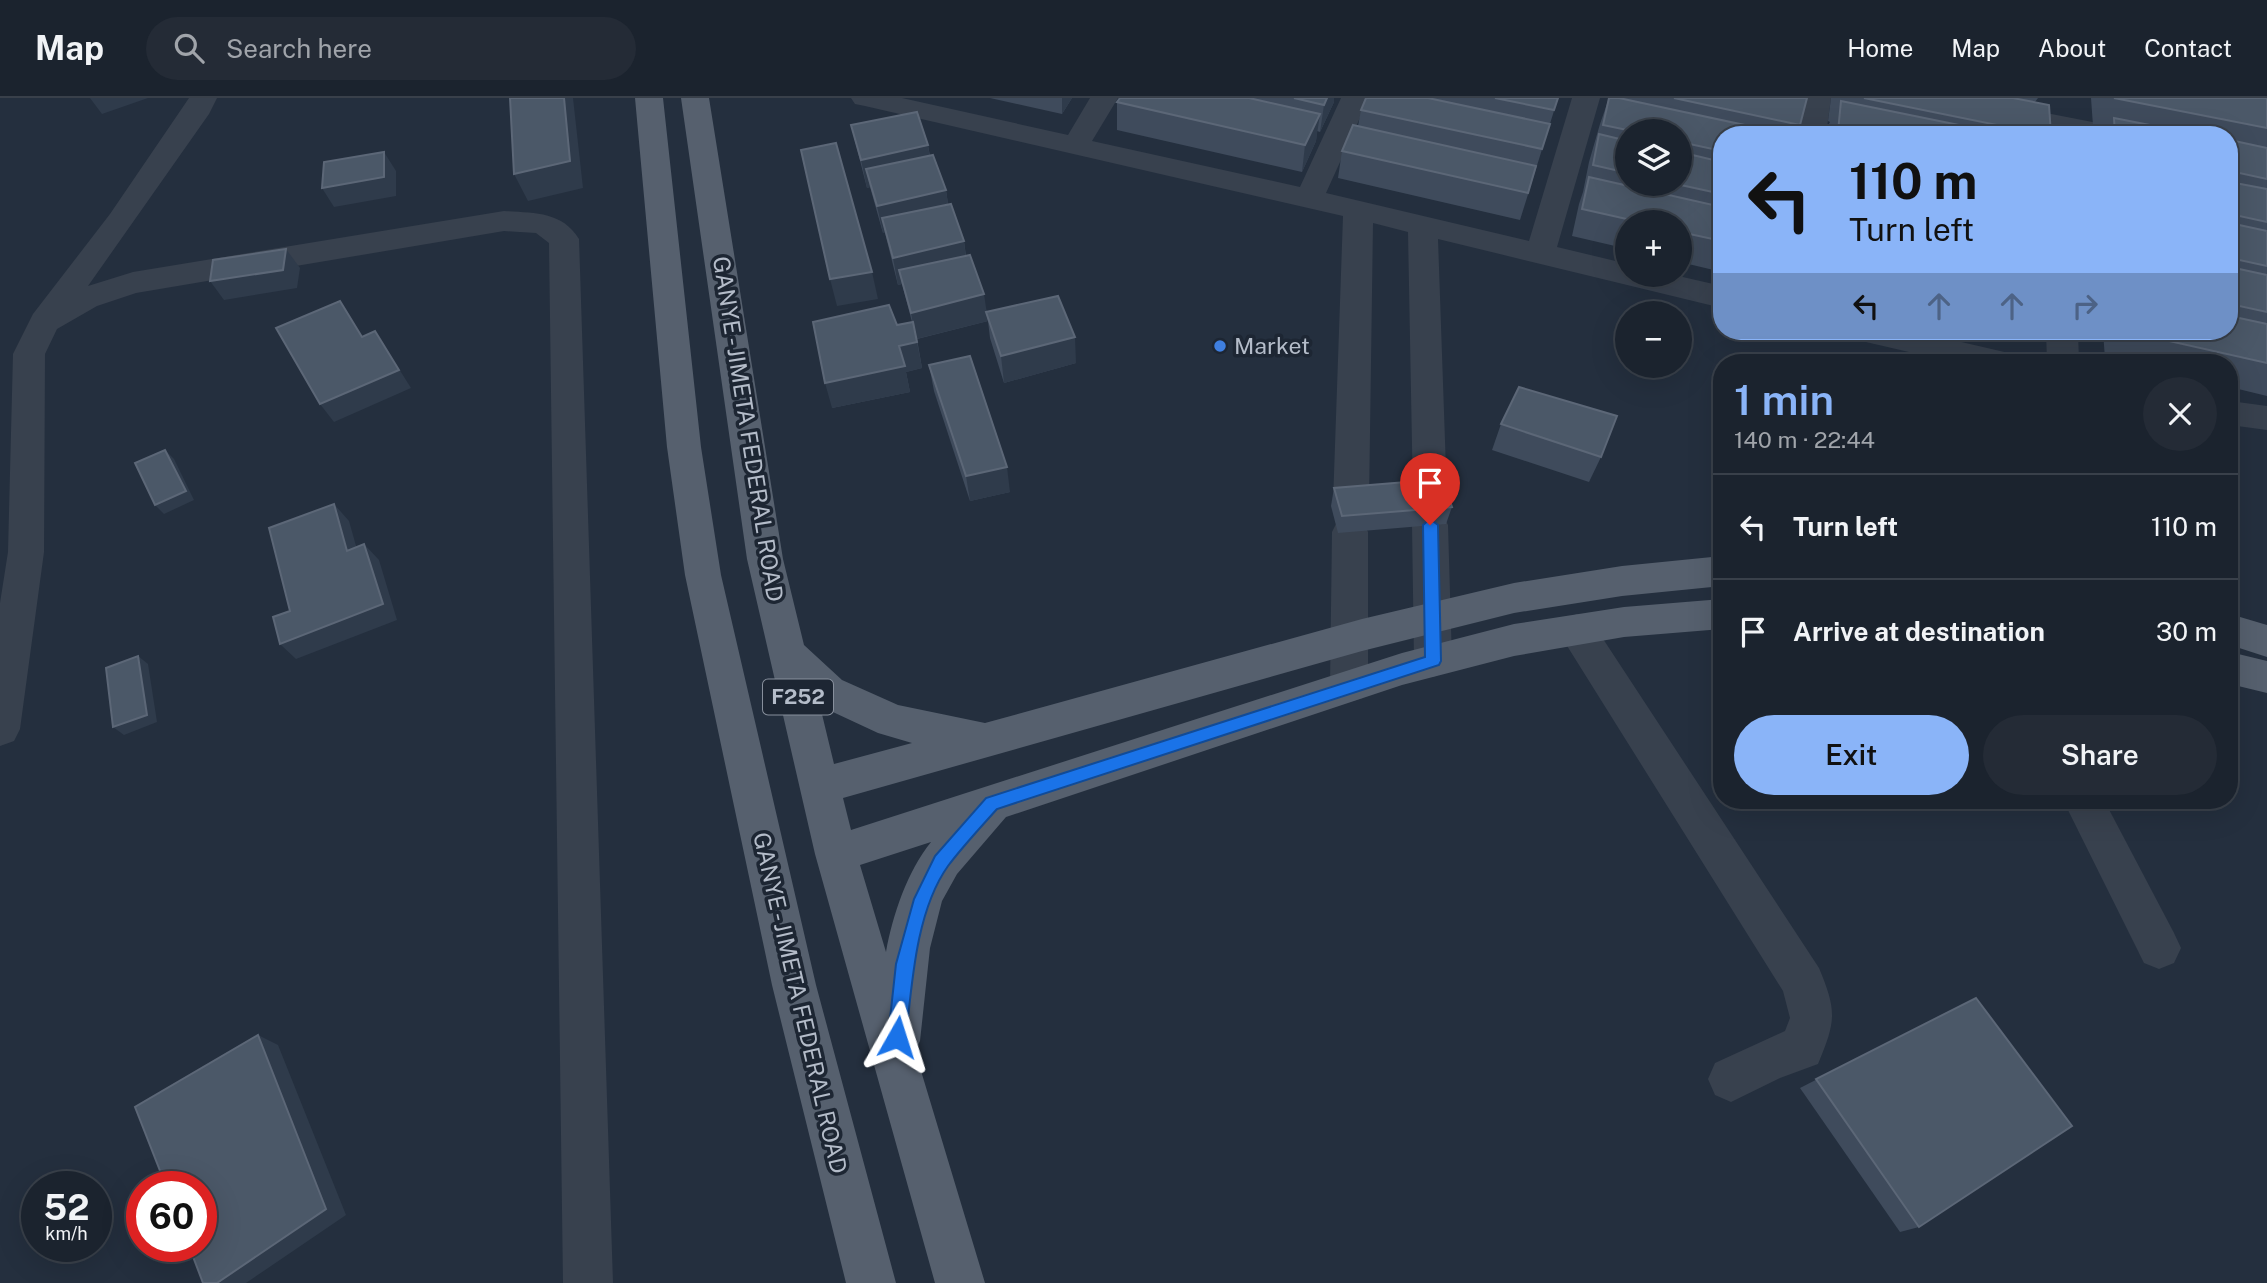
<!DOCTYPE html>
<html lang="en">
<head>
<meta charset="utf-8">
<style>
	:root { --surface:#1b232e; --page:#242b36; --text:#f1f3f6; --muted:#a0a4aa; --line:#39404a; --accent:#8ab4f8 }
	body { margin:0; font-family:"Public Sans",sans-serif; background:var(--page); color:var(--text); height:100vh; display:flex; flex-direction:column; font-size:26px; white-space:nowrap }
	* { box-sizing:border-box; margin:0 }
	p { font-size:23px; color:var(--muted) }
	.icon { flex:none; width:38px; height:38px; fill:none; stroke:currentColor; stroke-width:2; stroke-linecap:round; stroke-linejoin:round }
	.map { position:relative; flex:1; overflow:hidden }
	.side { position:absolute; left:1713px; top:256px; width:525px; height:455px; display:flex; flex-direction:column; background:var(--surface); border-radius:28px; box-shadow:0 7px 28px #0002,0 0 0 2px var(--line) }
	.side>* { flex:none }
	.top-card { position:absolute; left:1713px; top:28px; width:525px; height:214px; border-radius:28px; box-shadow:0 7px 28px #0002,0 0 0 2px var(--line); background:#8ab4f8; color:#111; overflow:hidden }
	.controls { position:absolute; left:1615px; top:21px; display:grid; gap:14px }
	.controls a { display:grid; place-items:center; width:77px; height:77px; border-radius:50%; background:var(--surface); box-shadow:0 7px 28px #0002,0 0 0 2px var(--line); font-size:35px }
	.speed { position:absolute; left:21px; top:1073px; display:flex; gap:14px; font-size:35px; font-weight:700; text-align:center }
	.speed>* { display:grid; place-content:center; width:91px; height:91px; border-radius:50%; background:var(--surface); box-shadow:0 7px 28px #0002,0 0 0 2px var(--line); line-height:1 }
	.speed small { font-size:18px; font-weight:400 }
	.speed .limit { border:10px solid #d22; background:#fff; color:#111 }
	.pin { position:absolute; display:grid; place-items:center; width:60px; height:60px; color:#fff; margin:-72px -30px; border-radius:50% 50% 50% 0; rotate:-45deg; box-shadow:0 0 7px #0007 }
	.pin .icon { rotate:45deg }
	.me { position:absolute; width:77px; margin:-38px; rotate:6deg; stroke-linejoin:round; filter:drop-shadow(0 0 5px #0008) }
	.turn { display:flex; align-items:center; gap:24px; height:147px; padding:0 21px; font-size:32px }
	.turn .icon { width:91px; height:91px; stroke-width:2.5 }
	.turn b { display:block; font-size:49px; line-height:60px }
	.lanes { display:flex; align-items:center; height:66px; padding:0 21px; background:#0003; justify-content:center; gap:35px; direction:ltr }
	.lanes .off { opacity:.35 }
	.round { display:grid; place-items:center; flex:none; width:74px; height:74px; border-radius:37px; background:var(--page) }
	.headline { display:flex; align-items:center; justify-content:space-between; height:119px; padding:0 21px }
	h1 { font-size:42px; font-weight:600; line-height:52px; color:var(--accent) }
	.primary-button { display:flex; gap:14px; margin-top:auto; padding:14px 21px }
	.primary-button a { flex:1; height:80px; border-radius:42px; background:var(--accent); color:#111; font-size:28px; font-weight:600; line-height:80px; text-align:center }
	.primary-button a+a { background:var(--page); color:var(--text) }
	ul { padding:0; list-style:none }
	li { display:flex; align-items:center; gap:21px; height:105px; padding:0 21px; border-top:2px solid var(--line) }
	li div { flex:1 }
	li b { display:block; font-size:26px }
	li em { font-style:normal }
	header { display:flex; align-items:center; gap:42px; box-sizing:border-box; height:98px; padding:0 35px; background:var(--surface); border-bottom:2px solid var(--line) }
	header strong { font-size:33px }
	nav { display:flex; gap:38px; margin-inline-start:auto; font-size:24px }
	.search { width:490px; height:63px; background:var(--page); display:flex; align-items:center; gap:18px; box-sizing:border-box; padding:0 24px; border-radius:38px; color:var(--muted); font-size:26px }
	.map>svg:first-child { display:block }
	.lines { fill:none; stroke-linecap:round; stroke-linejoin:round }
	.minor { fill:#38414e; fill-rule:evenodd }
	.major { fill:#56606e; fill-rule:evenodd }
	.wall { fill:#3f4b5c; fill-rule:evenodd }
	.shaded-wall { fill:#2f3b4b }
	.building { fill:#4b5868; stroke:#5c6777; stroke-width:2 }
	.route { fill:#1a73e8; stroke:#114b97; stroke-width:2 }
	.shop-dot { fill:#3f7fe0; stroke:#1d2633; stroke-width:2.5 }
	.labels { text-anchor:middle; stroke-width:7; stroke-linejoin:round; paint-order:stroke }
	.shield { fill:#1d2633; stroke:#878f9c; stroke-width:2 }
	.shield-label { font-size:21px; font-weight:bold; fill:#b4bcc9 }
	.poi-label { font-size:23px; fill:#b4bcc9; stroke:#1d2633; text-anchor:start }
	.street-label { font-size:23px; fill:#b4bcc9; stroke:#1d2633 }
</style>
</head>
<body>
<header>
<strong>Map</strong>
<div class="search"><svg class="icon" aria-label="search" viewBox="0 0 24 24"><circle cx="10" cy="10" r="6"/><path d="M15 15l6 6"/></svg>Search here</div>
<nav><a>Home</a><a>Map</a><a>About</a><a>Contact</a></nav>
</header>
<div class="map">
<svg width="2267" height="1185" viewBox="0 0 2267 1185">
	<rect width="100%" height="100%" fill="#242f3e"/>
	<g class="lines">
		<g class="minor">
			<path d="M189,0H217L209,16L88,188L133,174L504,113C533,115 562,113 579,141L613,1185H563L549,145L536,135L504,133L136,195L97,208L57,231L45,256L44,454L20,631L14,643L0,648V505L8,454L13,256L33,216L110,116Z"/>
			<path d="M851,0H902L1068,37L1090,0H1118L1092,43L1300,89L1341,0H1369L1326,95L1529,143L1572,0H1600L1557,149L1628,166V177H1674L1722,188V210L1438,141L1447,400L1442,410L1431,413L1443,417L1448,427L1452,563L1446,574L1433,579L1420,574L1414,563L1412,427L1417,417L1429,413L1418,410L1413,400L1408,134L1373,125L1369,405L1363,415L1351,419L1339,415L1333,405L1343,118L865,8L855,6Z"/>
			<path d="M1803,0H1831L1826,37H1798Z"/>
			<path d="M1912,0H1969L2113,28L2123,31L2127,37H2068L1926,8L1916,6Z"/>
			<path d="M1848,233H1914L2013,256L2018,264H1952L1853,241Z"/>
			<path d="M2046,233H2078L2079,264H2047Z"/>
			<path d="M2230,303L2267,308V332L2230,327Z"/>
			<path d="M1350,420L1363,424L1368,434V588L1363,600L1349,604L1335,600L1330,588L1332,434L1337,424Z"/>
			<path d="M1577,516L1590,521L1819,870C1837,913 1836,923 1818,966L1780,980L1731,1004L1715,997L1708,981L1715,965L1785,933L1790,920L1783,893L1564,543L1558,532L1564,521Z"/>
			<path d="M2063,702H2104L2174,835L2181,850L2174,865L2159,871L2144,865Z"/>
		</g>
		<g class="major">
			<path d="M635,0H663L701,349L721,477L816,887L896,1185H846L772,887L685,477L667,349Z"/>
			<path d="M681,0H709L783,461L804,547L842,582L898,607L985,625L1362,521L1514,485L1622,468L1722,458V488L1622,498L1514,515L1362,553L843,700L851,732L1402,555L1514,526L1624,509L1722,501V531L1624,539L1514,558L1402,587L1006,719L957,776L942,803L930,850L920,943L915,953L985,1185H935L815,756L747,461ZM820,608L878,635L912,645L834,666ZM931,744C907,774 893,816 886,854L860,767Z"/>
			<path d="M2230,516L2267,527V559L2230,547Z"/>
			<path d="M2230,554L2267,563V595L2230,586Z"/>
		</g>
	</g>
	<g class="wall">
		<path d="M990,0H1072L1062,16Z"/>
		<path d="M1120,0H1334V4L1320,34L1317,33L1316,43L1302,74L1117,32V4Z"/>
		<path d="M1366,0H1558L1520,122L1338,80L1342,53L1358,28L1361,12Z"/>
		<path d="M1609,0H1807L1800,27L1795,37H1722V174L1680,164V124H1628V151L1572,138L1579,106L1583,94L1589,64L1600,26ZM1628,33H1680V86H1628Z"/>
		<path d="M1831,0H2038L2035,4L2051,37H1826V31L1830,24L1828,23Z"/>
		<path d="M2091,0H2267V298L2230,289V264H2121L2105,261L2103,233H2230V37H2101L2106,30L2093,28Z"/>
		<path d="M851,27L928,47L930,58L946,92L948,106L964,143L966,158L987,214L1076,265L1004,285L990,240L988,223L917,241L922,270L906,274L910,294L832,310L897,227L912,224L902,186L898,187L885,135H883L870,89L867,90Z"/>
		<path d="M1984,233H2038L2030,243Z"/>
		<path d="M929,267L1010,394L970,403L934,293Z"/>
		<path d="M1501,326L1601,359L1589,384L1492,352Z"/>
		<path d="M1334,390L1452,409L1446,426L1338,435L1331,408Z"/>
		<path d="M1976,900L1919,1129L1900,1134L1800,990Z"/>
	</g>
	<g class="shaded-wall">
		<path d="M90,0H148L102,16Z"/>
		<path d="M564,0H573L583,90L528,103L514,76Z"/>
		<path d="M1062,0H1072L1062,16Z"/>
		<path d="M1327,0H1334V4L1320,34L1324,7Z"/>
		<path d="M1320,16L1316,43L1302,74L1305,47Z"/>
		<path d="M928,47L932,75L866,71L870,89L867,90L861,62Z"/>
		<path d="M384,54L396,73V98L334,109L322,90Z"/>
		<path d="M946,92L950,119L882,120L885,135H883L877,108Z"/>
		<path d="M964,143L967,170L899,172L902,186L898,187L893,160Z"/>
		<path d="M286,151L300,170L297,190L224,202L210,183Z"/>
		<path d="M872,174L878,201L837,208L830,181Z"/>
		<path d="M984,196L988,223L916,241L911,215Z"/>
		<path d="M375,233L411,290L334,324L320,306Z"/>
		<path d="M1075,239L1076,265L1004,285L1001,258Z"/>
		<path d="M917,244L922,270L906,274L910,294L832,310L825,285L899,248Z"/>
		<path d="M165,352L174,361L194,402L164,416L155,407Z"/>
		<path d="M1007,369L1010,394L970,403L966,378Z"/>
		<path d="M334,406L349,423L362,469L347,453Z"/>
		<path d="M364,446L379,462L397,522L296,561L280,546Z"/>
		<path d="M138,558L148,566L157,624L124,637L113,629Z"/>
		<path d="M258,937L278,947L346,1117L246,1185H217Z"/>
	</g>
	<g class="building">
		<path d="M510,0H564L570,63L514,76Z"/>
		<path d="M1120,0H1249L1320,16L1305,47L1117,4Z"/>
		<path d="M1294,0H1327L1324,7Z"/>
		<path d="M1366,0H1428L1550,26L1542,51L1361,12Z"/>
		<path d="M1495,0H1558L1554,12Z"/>
		<path d="M1609,0H1619L1791,37H1722V53L1680,44V33H1632L1603,27Z"/>
		<path d="M1674,0H1807L1800,27Z"/>
		<path d="M1864,0H2013L2049,7L2051,37H2046Z"/>
		<path d="M2114,0H2267V30Z"/>
		<path d="M1841,3L2008,37H1853L1838,34Z"/>
		<path d="M917,14L928,47L861,62L851,27Z"/>
		<path d="M2114,20L2201,37H2115Z"/>
		<path d="M1353,27L1536,68L1528,95L1342,53Z"/>
		<path d="M1599,36L1628,43V75L1593,67Z"/>
		<path d="M2230,42L2267,50V81L2230,73Z"/>
		<path d="M836,45L872,174L830,181L801,52Z"/>
		<path d="M384,54V79L322,90L324,64Z"/>
		<path d="M1680,54L1722,64V96L1676,86H1680Z"/>
		<path d="M933,57L946,92L877,108L866,71Z"/>
		<path d="M1589,79L1722,109V143L1680,134V124H1640L1582,111Z"/>
		<path d="M2230,84L2267,91V124L2230,116Z"/>
		<path d="M951,106L964,143L893,160L882,120Z"/>
		<path d="M2230,125L2267,133V168L2230,160Z"/>
		<path d="M286,151L283,172L210,183L213,162Z"/>
		<path d="M970,157L984,196L911,215L899,172Z"/>
		<path d="M2230,169L2267,177V214L2230,206Z"/>
		<path d="M1058,198L1075,239L1001,258L986,214Z"/>
		<path d="M340,203L362,239L375,233L399,272L320,306L276,230Z"/>
		<path d="M889,207L897,227L913,224L917,244L899,248L905,268L825,285L813,224Z"/>
		<path d="M2230,218L2267,226V265L2129,234V233H2230Z"/>
		<path d="M970,258L1007,369L966,378L929,267Z"/>
		<path d="M1519,289L1617,318L1601,359L1501,326Z"/>
		<path d="M165,352L186,393L155,407L135,365Z"/>
		<path d="M1443,381L1452,409L1342,418L1334,390Z"/>
		<path d="M334,406L347,453L364,446L383,506L280,546L273,519L290,513L269,430Z"/>
		<path d="M138,558L147,617L113,629L106,570Z"/>
		<path d="M1976,900L2072,1028L1919,1129L1816,981Z"/>
		<path d="M258,937L326,1111L217,1185H203L189,1148H201V1088H166L135,1009Z"/>
	</g>
	<path class="route" d="M1430,421L1438,427L1441,563L1439,567L997,711C981,729 963,748 948,768C916,813 912,885 906,939L904,945L897,948L890,945L888,939L896,866L914,801L935,758L986,700L1425,559L1423,427Z"/>
	<circle class="shop-dot" cx="1220" cy="248" r="7"/>
	<g class="labels">
		<rect class="shield" x="763" y="581.5" width="70" height="35" rx="5"/>
		<g class="shield-label">
			<text x="798" y="606">F252</text>
		</g>
		<g class="poi-label">
			<text x="1234" y="256">Market</text>
		</g>
		<g class="street-label">
			<text transform="translate(748 331) rotate(81)" y="8">GANYE - JIMETA FEDERAL ROAD</text>
			<text transform="translate(800 905) rotate(77)" y="8">GANYE - JIMETA FEDERAL ROAD</text>
		</g>
	</g>
</svg>
<div class="controls">
<a><svg class="icon" aria-label="layers" viewBox="0 0 24 24"><path d="M12 4l9 5-9 5-9-5zM3 14l9 5 9-5"/></svg></a>
<a>+</a>
<a>−</a>
</div>
<div class="speed"><div>52<small>km/h</small></div><div class="limit">60</div></div>
<div class="pin" style="left:1430px;top:427px;background:#d93025"><svg class="icon" aria-label="arrive" viewBox="0 0 24 24"><path d="M6 21V4h12l-3 4 3 4H6"/></svg></div>
<svg class="me" style="left:897px;top:939px" viewBox="-20 -20 40 40"><path d="M0-17L14 15 0 8-14 15z" fill="#1a73e8" stroke="#fff" stroke-width="4"/></svg>
<div class="top-card">
<div class="turn"><svg class="icon" aria-label="left" viewBox="0 0 24 24"><path d="M17 20v-9H6M10 6l-5 5 5 5"/></svg><div><b>110 m</b>Turn left</div></div>
<div class="lanes"><svg class="icon" aria-label="left" viewBox="0 0 24 24"><path d="M17 20v-9H6M10 6l-5 5 5 5"/></svg><svg class="icon off" aria-label="ahead" viewBox="0 0 24 24"><path d="M12 20V5M6 11l6-6 6 6"/></svg><svg class="icon off" aria-label="ahead" viewBox="0 0 24 24"><path d="M12 20V5M6 11l6-6 6 6"/></svg><svg class="icon off" aria-label="right" viewBox="0 0 24 24"><path d="M7 20v-9h11M14 6l5 5-5 5"/></svg></div>
</div>
<section class="side">
<div class="headline"><div><h1>1 min</h1><p>140 m · 22:44</p></div><a class="round"><svg class="icon" aria-label="close" viewBox="0 0 24 24"><path d="M6 6l12 12M18 6L6 18"/></svg></a></div>
<ul>
<li><svg class="icon" aria-label="left" viewBox="0 0 24 24"><path d="M17 20v-9H6M10 6l-5 5 5 5"/></svg><div><b>Turn left</b></div><em>110 m</em></li>
<li><svg class="icon" aria-label="arrive" viewBox="0 0 24 24"><path d="M6 21V4h12l-3 4 3 4H6"/></svg><div><b>Arrive at destination</b></div><em>30 m</em></li>
</ul>
<div class="primary-button"><a>Exit</a><a>Share</a></div>
</section>
</div>
</body>
</html>
